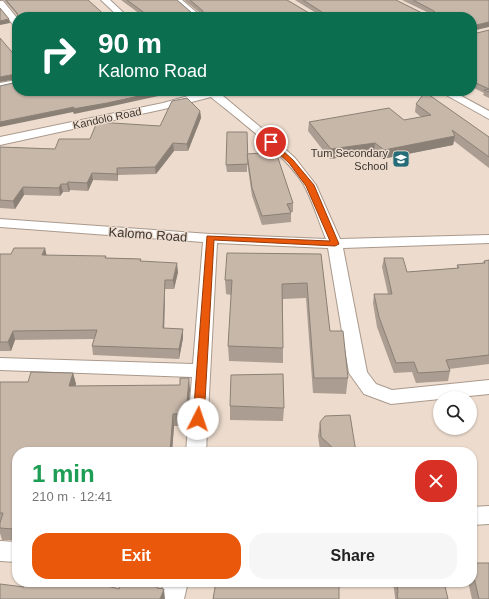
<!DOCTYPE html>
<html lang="en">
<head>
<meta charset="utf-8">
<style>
	:root { --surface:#fff; --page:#f6f6f6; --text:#222; --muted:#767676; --accent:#ea580c }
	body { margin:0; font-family:Arial,sans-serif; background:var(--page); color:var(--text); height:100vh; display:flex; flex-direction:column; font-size:15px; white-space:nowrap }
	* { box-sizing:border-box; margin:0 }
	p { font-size:13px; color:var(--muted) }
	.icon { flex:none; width:22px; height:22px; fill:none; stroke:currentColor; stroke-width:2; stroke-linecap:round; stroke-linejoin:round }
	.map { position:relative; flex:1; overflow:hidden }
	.drawer { position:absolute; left:12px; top:447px; width:465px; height:140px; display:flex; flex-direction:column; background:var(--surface); border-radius:16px; box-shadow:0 1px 3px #0004 }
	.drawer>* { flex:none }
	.guide { position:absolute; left:12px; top:12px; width:465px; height:84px; border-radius:16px; box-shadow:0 1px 3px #0004; background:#0b6e4f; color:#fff; overflow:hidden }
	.buttons { position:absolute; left:433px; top:391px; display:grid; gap:8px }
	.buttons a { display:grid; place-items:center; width:44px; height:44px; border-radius:50%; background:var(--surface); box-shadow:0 1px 3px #0004; font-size:20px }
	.pin { position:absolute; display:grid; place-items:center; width:34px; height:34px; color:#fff; margin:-17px; border:2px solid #fff; border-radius:50%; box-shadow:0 1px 4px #0007 }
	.me { position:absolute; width:44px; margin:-22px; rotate:4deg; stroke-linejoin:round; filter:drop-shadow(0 0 3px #0008) }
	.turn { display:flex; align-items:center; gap:14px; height:84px; padding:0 20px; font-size:18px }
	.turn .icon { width:52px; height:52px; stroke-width:2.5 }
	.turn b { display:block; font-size:28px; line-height:34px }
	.round { display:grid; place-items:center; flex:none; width:42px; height:42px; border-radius:16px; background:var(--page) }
	.head { display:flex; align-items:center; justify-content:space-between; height:68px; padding:0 20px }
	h1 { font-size:24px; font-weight:700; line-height:30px; color:#1e9e55 }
	.button { display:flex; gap:8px; margin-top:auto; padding:8px 20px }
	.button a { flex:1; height:46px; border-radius:16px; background:var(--accent); color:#fff; font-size:16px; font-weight:700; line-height:46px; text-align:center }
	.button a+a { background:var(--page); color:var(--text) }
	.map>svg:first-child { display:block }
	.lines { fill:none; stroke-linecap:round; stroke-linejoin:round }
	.street-casing { stroke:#a9998c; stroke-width:2 }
	.street { fill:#fff; fill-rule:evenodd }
	.wall { fill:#ab9d91 }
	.shaded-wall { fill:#8b8076 }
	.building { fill:#c7b7a9; stroke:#8b8076 }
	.route { fill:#ea580c; stroke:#983908 }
	.labels { text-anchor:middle; stroke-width:3; stroke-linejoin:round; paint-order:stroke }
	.far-street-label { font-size:11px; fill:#3b352f; stroke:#eddcce }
	.far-poi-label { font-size:11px; fill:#3b352f; stroke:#eddcce; text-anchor:end }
	.street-label { font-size:13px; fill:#3b352f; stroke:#eddcce }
</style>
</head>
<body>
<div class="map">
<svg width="489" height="599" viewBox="0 0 489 599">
	<rect width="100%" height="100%" fill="#eddcce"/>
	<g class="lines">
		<g class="street-casing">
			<g id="street">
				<path d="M101,0H110L128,17H119Z"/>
				<path d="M173,0H182L202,17H193Z"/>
				<path d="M0,1H3L17,18V27L14,26L0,8Z"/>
				<path d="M17,80V86L0,89V83Z"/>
				<path d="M206,91H217L265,131L295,158L316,185L340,239L489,235V243L343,248L367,372L376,384L392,390L489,380V394L391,404L364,394L349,373L328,248L217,243L206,452H186L192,377L0,370V358L193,364L203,242L0,227V219L210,234L326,239C319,222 313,202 304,185C285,154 240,121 211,97L164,109L0,145V137L163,103Z"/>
				<path d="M439,91H452L489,111V119Z"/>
				<path d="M489,506V524L472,525V507Z"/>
				<path d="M0,541L17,542V562L0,561Z"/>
				<path d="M164,582H188L184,599H160Z"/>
			</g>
		</g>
		<use href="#street" class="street"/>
	</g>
	<g class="wall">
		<path d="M2,0H88L18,16L4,0Z"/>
		<path d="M121,0H177L192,13H200L184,0H287L309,13H316L295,0H396L422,13H429L402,0H489V27L472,17H144Z"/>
		<path d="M489,30V98L483,95L484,93L472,87V33L473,34Z"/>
		<path d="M416,104L489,137V168L454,141L453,145L382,159L374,152L330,159L308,131L309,122L404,120L421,117L415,112Z"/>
		<path d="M200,111L201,118L188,151H174L156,174L118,175V181L93,180L88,191L70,190L69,192H63L60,196L24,195L15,209L0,208V147L55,149L90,139L160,126Z"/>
		<path d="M247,132V172H227L226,165Z"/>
		<path d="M247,154L293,203V212H291V222L262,225L252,196L247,162Z"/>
		<path d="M0,254L141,259V261L178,272L174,289H165L164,328L183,338L179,359L93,355L92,346L94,339L15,340L11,351H0Z"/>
		<path d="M321,254L330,331L348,378L346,394L313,393L306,298L283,299V363L229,361L228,346L231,295L226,294L225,280Z"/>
		<path d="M384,258L407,272L457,268V265L483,263L484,261L489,260V364L449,369L450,371L448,381L416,383L412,372L394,373L377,327L373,303L374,294H388L382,267Z"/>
		<path d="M73,373L76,384L75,386L190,389L187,426H174L172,452H17V540H2L0,533V382H28Z"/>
		<path d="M230,406L284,408L283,421L230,420Z"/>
		<path d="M320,422L356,452H321L320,450L318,436Z"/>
		<path d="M472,563L489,599H472L468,582H472Z"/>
		<path d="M393,582H444L448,599H395V597Z"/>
	</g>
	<g class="shaded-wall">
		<path d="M9,19L10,23L0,25V21Z"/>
		<path d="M489,22V27L472,31V26Z"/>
		<path d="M16,74L17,79L0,82V77Z"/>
		<path d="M162,91H172V93L108,107L74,114L73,112L0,127V122L74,107Z"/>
		<path d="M200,111L201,118L188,151L187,144Z"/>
		<path d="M455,136L453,145L382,159L384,150Z"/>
		<path d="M173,143L174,151L156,174L155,167Z"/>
		<path d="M375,143L374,152L330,159L331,149Z"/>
		<path d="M117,168L118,175V181L117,174Z"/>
		<path d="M92,173L93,180L88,191L87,183Z"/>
		<path d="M68,182L70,190L69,192L67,184Z"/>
		<path d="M61,184L63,192L60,196L59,188Z"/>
		<path d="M23,187L24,195L15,209L13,201Z"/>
		<path d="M45,248L47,257L42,255Z"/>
		<path d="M177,263L178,272L174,289L173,280Z"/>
		<path d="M165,280V289L164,337L163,328Z"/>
		<path d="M183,329V338L179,359V349Z"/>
		<path d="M13,331L15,340L11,351L8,342Z"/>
		<path d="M73,373L76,384L72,398L69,386Z"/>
		<path d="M189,378L190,389L187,426L186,414Z"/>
		<path d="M173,414L174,426L172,452H170Z"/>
		<path d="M164,589L165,599H160Z"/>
	</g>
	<g class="building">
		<path d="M6,0H88L107,17H18L17,13Z"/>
		<path d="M127,0H177L192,13H203V11L190,0H287L309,13L320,14L322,12L303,0H396L422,13H435L434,11L413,0H489V22L472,26V17H150Z"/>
		<path d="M0,8L9,19L0,21Z"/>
		<path d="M489,30V92L484,90L489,89L472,81V33L473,34Z"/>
		<path d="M0,38L17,58V75L16,74L0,77Z"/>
		<path d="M17,82V91H162L107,103L73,109L74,107L0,122V86Z"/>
		<path d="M425,92L489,137V157L452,130L455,136L384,150L375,143L331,149L309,122L389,108L404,120L431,115L416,104Z"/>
		<path d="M187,98L200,111L187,144L173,143L155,167L117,168V174L92,173L87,183L68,182L67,184H61L59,188L23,187L13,201L0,200V147L55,149L59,139H90L97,122L160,126L172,101Z"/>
		<path d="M227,132H247L248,164L226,165Z"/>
		<path d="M276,152L293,203L287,204L291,213L262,216L252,188L247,154Z"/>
		<path d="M14,248H45L42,255L106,256L105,258L141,259L140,261L177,263L173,280H165L163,328L183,329L179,349L92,346L97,330L13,331L8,342H0V254H11Z"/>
		<path d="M227,253L321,254L330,331H343L348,378H314L307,283L282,284L283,348L228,346L232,280H225Z"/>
		<path d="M384,258H403L407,272L459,268L457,265L485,263L484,261L489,260V355L446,360L450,371L418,373L414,362L396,363L379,317L374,294H392Z"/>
		<path d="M31,372L73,373L69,386L180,385V378H189L186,414H173L170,452H17V531H15L13,529L0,528V523L3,513H0V382H28Z"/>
		<path d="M283,374L284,408L230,406L231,375Z"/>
		<path d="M350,415L356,452H335V450L321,437L320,422L325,416Z"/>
		<path d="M472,563H489V599H479L472,569Z"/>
		<path d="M26,582H91L119,589L122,582H145L157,585V588L164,589L160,599H0V584L24,587Z"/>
		<path d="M216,582H339V599H213Z"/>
		<path d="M397,582H444L448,599H398L397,593H398Z"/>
	</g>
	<path class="route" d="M271,140L293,160L314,185L339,244L335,246L214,240L204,419L202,422L198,423L195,422L193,419L207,236L330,241L306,186L289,163L268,144L267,142Z"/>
	<defs>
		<g id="school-square" transform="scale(0.9)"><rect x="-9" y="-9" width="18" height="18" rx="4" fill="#256c79" stroke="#eddcce"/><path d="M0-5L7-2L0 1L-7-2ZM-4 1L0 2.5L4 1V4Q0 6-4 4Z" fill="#fff"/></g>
	</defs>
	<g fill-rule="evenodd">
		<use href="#school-square" x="401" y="159"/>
	</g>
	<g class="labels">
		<g class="far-street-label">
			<text transform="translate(107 118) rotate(-12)" y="4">Kandolo Road</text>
		</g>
		<g class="far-poi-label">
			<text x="388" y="157">Tum Secondary<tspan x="388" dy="13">School</tspan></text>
		</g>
		<g class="street-label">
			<text transform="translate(148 234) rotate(4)" y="5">Kalomo Road</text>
		</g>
	</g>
</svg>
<div class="buttons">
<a><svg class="icon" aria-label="search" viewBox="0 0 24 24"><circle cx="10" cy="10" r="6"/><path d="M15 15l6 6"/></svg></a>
</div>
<div class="pin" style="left:271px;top:142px;background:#d93025"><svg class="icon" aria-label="arrive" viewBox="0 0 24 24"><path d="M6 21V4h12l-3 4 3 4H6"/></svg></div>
<svg class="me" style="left:198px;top:419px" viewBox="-20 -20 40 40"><circle r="19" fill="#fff"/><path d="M0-13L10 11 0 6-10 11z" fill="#ea580c"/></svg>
<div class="guide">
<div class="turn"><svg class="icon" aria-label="right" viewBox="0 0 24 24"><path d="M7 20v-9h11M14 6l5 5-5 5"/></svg><div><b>90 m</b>Kalomo Road</div></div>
</div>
<section class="drawer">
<div class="head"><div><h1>1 min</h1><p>210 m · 12:41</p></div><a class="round" style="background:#d93025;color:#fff"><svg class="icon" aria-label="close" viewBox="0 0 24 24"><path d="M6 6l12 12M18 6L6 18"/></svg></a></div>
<div class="button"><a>Exit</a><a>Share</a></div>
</section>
</div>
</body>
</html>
